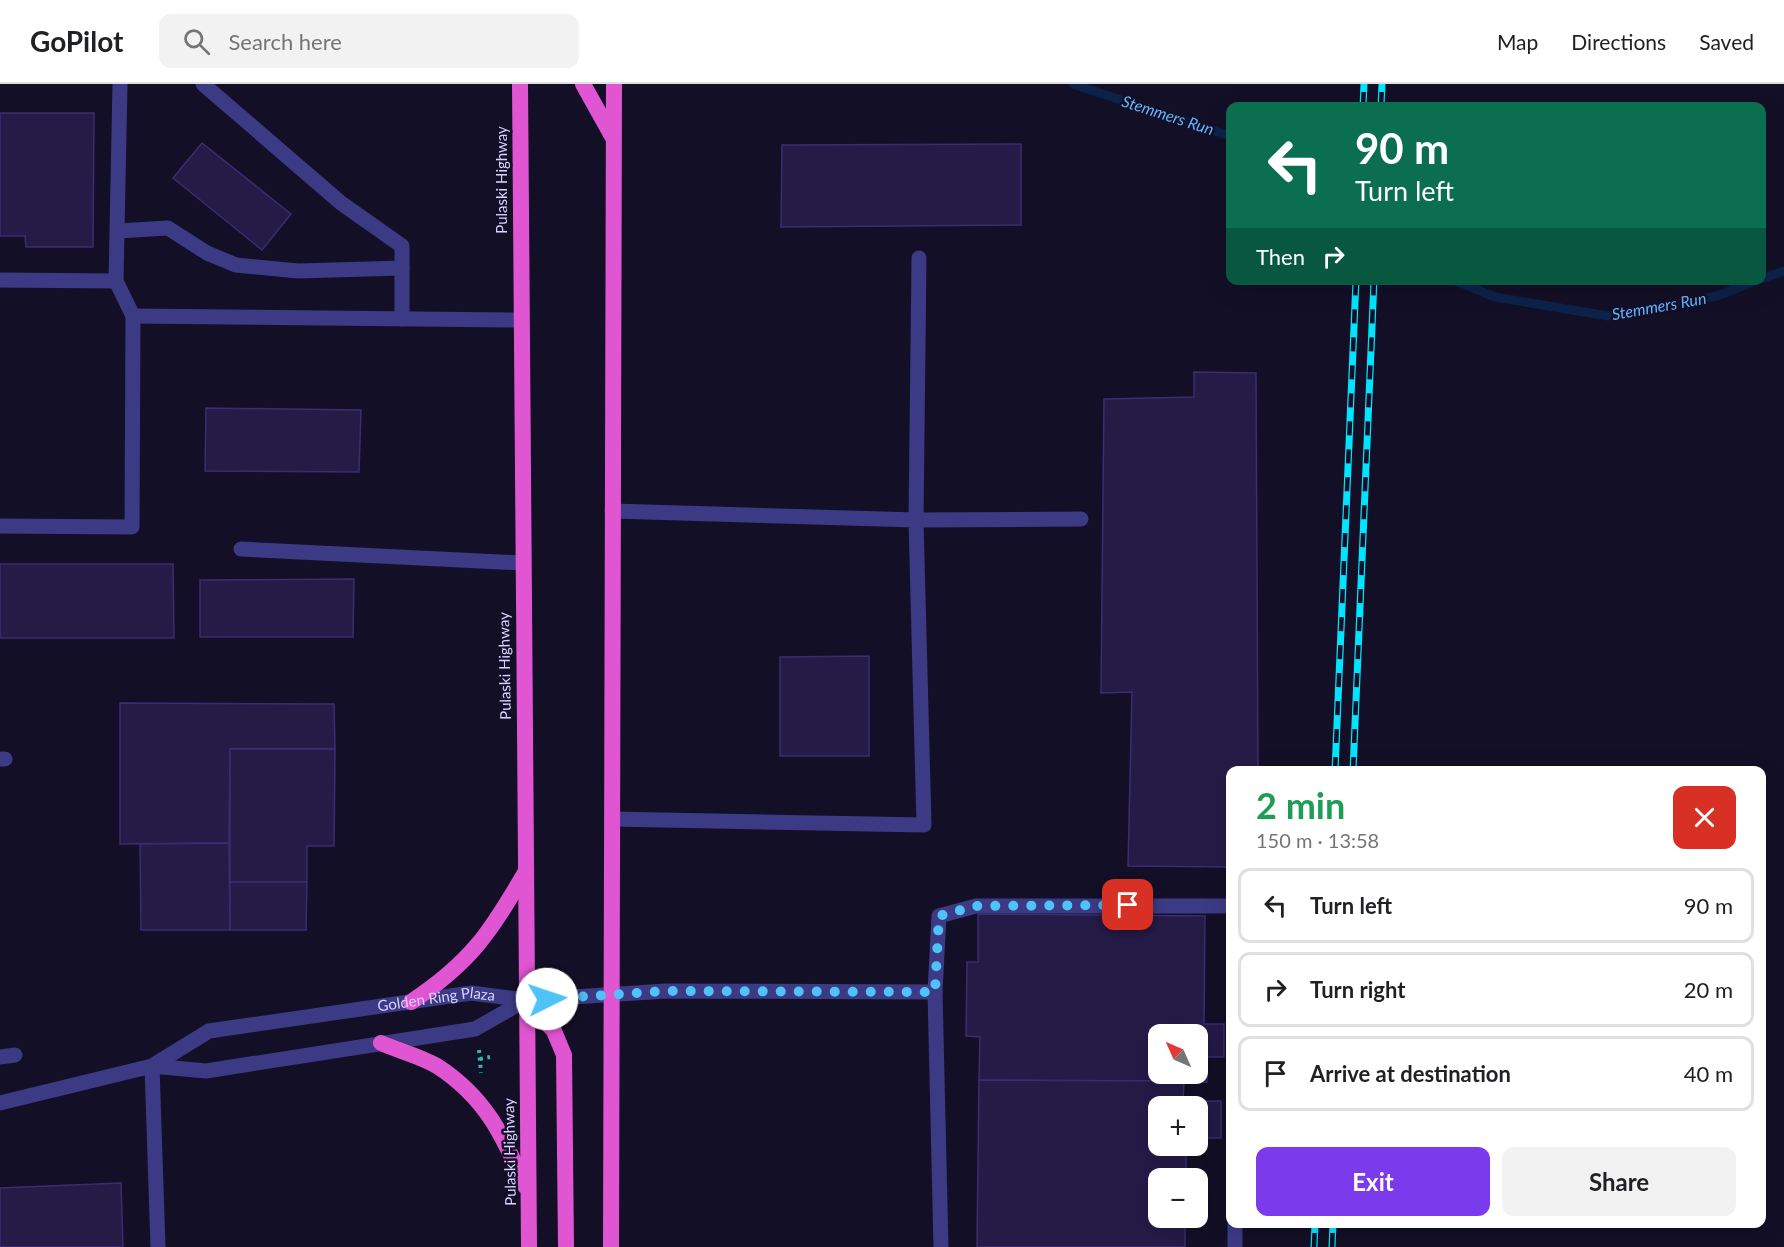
<!DOCTYPE html>
<html lang="en">
<head>
<meta charset="utf-8">
<style>
	:root { --surface:#fff; --page:#f2f2f2; --text:#202124; --muted:#757577; --line:#e0e0e0; --accent:#7c3aed }
	body { margin:0; font-family:Lato,sans-serif; background:var(--page); color:var(--text); height:100vh; display:flex; flex-direction:column; font-size:22px; white-space:nowrap }
	* { box-sizing:border-box; margin:0 }
	p { font-size:20px; color:var(--muted) }
	.icon { flex:none; width:33px; height:33px; fill:none; stroke:currentColor; stroke-width:2; stroke-linecap:round; stroke-linejoin:round }
	.map { position:relative; flex:1; overflow:hidden }
	.side { position:absolute; left:1226px; top:682px; width:540px; height:462px; display:flex; flex-direction:column; background:var(--surface); border-radius:12px; box-shadow:0 6px 24px #0002 }
	.side>* { flex:none }
	.banner { position:absolute; left:1226px; top:18px; width:540px; height:183px; border-radius:12px; box-shadow:0 6px 24px #0002; background:#0b6e4f; color:#fff; overflow:hidden }
	.needle { width:39px; rotate:315deg }
	.controls { position:absolute; left:1148px; top:940px; display:grid; gap:12px }
	.controls a { display:grid; place-items:center; width:60px; height:60px; border-radius:12px; background:var(--surface); box-shadow:0 6px 24px #0002; font-size:30px }
	.pin { position:absolute; display:grid; place-items:center; width:51px; height:51px; color:#fff; margin:-26px; border-radius:12px; box-shadow:0 3px 9px #0006 }
	.me { position:absolute; width:66px; margin:-33px; rotate:86deg; stroke-linejoin:round; filter:drop-shadow(0 0 4px #0008) }
	.turn { display:flex; align-items:center; gap:21px; height:126px; padding:0 30px; font-size:27px }
	.turn .icon { width:78px; height:78px; stroke-width:2.5 }
	.turn b { display:block; font-size:42px; line-height:51px }
	.then { display:flex; align-items:center; height:57px; padding:0 30px; background:#0003; gap:12px; font-size:22px }
	.round { display:grid; place-items:center; flex:none; width:63px; height:63px; border-radius:12px; background:var(--page) }
	.headline { display:flex; align-items:center; justify-content:space-between; height:102px; padding:0 30px }
	h1 { font-size:36px; font-weight:700; line-height:45px; color:#1e9e55 }
	.primary-button { display:flex; gap:12px; margin-top:auto; padding:12px 30px }
	.primary-button a { flex:1; height:69px; border-radius:12px; background:var(--accent); color:#fff; font-size:24px; font-weight:700; line-height:69px; text-align:center }
	.primary-button a+a { background:var(--page); color:var(--text) }
	ul { padding:0; list-style:none }
	li { display:flex; align-items:center; gap:18px; height:75px; margin:0 12px 9px; padding:0 18px; border:3px solid var(--line); border-radius:12px }
	li div { flex:1 }
	li b { display:block; font-size:22px }
	li em { font-style:normal }
	header { display:flex; align-items:center; gap:36px; box-sizing:border-box; height:84px; padding:0 30px; background:var(--surface); border-bottom:2px solid var(--line) }
	header strong { font-size:28px }
	nav { display:flex; gap:33px; margin-inline-start:auto; font-size:21px }
	.search { width:420px; height:54px; background:var(--page); display:flex; align-items:center; gap:15px; box-sizing:border-box; padding:0 21px; border-radius:12px; color:var(--muted); font-size:22px }
	.map>svg:first-child { display:block }
	.lines { fill:none; stroke-linecap:round; stroke-linejoin:round }
	.stream { stroke:#0c2248; stroke-width:9 }
	.building { fill:#241b47; stroke:#3b2d73; stroke-width:1.5; fill-rule:evenodd }
	.path { stroke:#2fb8b0; stroke-width:4; stroke-dasharray:3 4.5; stroke-linecap:butt }
	.service { stroke:#3d3a85; stroke-width:15 }
	.minor { stroke:#3d3a85; stroke-width:15 }
	.trunk { stroke:#e055d1; stroke-width:16 }
	.rail-casing { stroke:#00e5ff; stroke-width:7 }
	.rail { stroke:#130f26; stroke-width:4.5; stroke-dasharray:14; stroke-linecap:butt }
	.route { stroke:#4fc3f7; stroke-width:10; stroke-dasharray:0 18 }
	.labels { text-anchor:middle; stroke-width:5; stroke-linejoin:round; paint-order:stroke }
	.street-label { font-size:15px; fill:#d9d4ff; stroke:#130f26 }
	.water-label { font-size:16px; font-style:italic; fill:#62b6ff; stroke:#130f26 }
</style>
</head>
<body>
<header>
<strong>GoPilot</strong>
<div class="search"><svg class="icon" aria-label="search" viewBox="0 0 24 24"><circle cx="10" cy="10" r="6"/><path d="M15 15l6 6"/></svg>Search here</div>
<nav><a>Map</a><a>Directions</a><a>Saved</a></nav>
</header>
<div class="map">
<svg width="1784" height="1163" viewBox="0 0 1784 1163">
	<rect width="100%" height="100%" fill="#130f26"/>
	<g class="lines">
		<g class="stream">
			<path d="M1073,0L1230,52"/>
			<path d="M1761,195L1784,187"/>
			<path d="M1454,196L1495,213L1608,232L1717,212L1758,196"/>
		</g>
	</g>
	<g class="building">
		<path d="M0,29H94L93,163H26L25,152H0Z"/>
		<path d="M202,59L291,130L262,166L173,94Z"/>
		<path d="M1021,60V141L781,143L782,61Z"/>
		<path d="M1194,288L1256,289L1258,687H1230V783L1128,782L1132,608L1101,609L1104,315L1194,313Z"/>
		<path d="M206,324L361,326L359,388L205,387Z"/>
		<path d="M0,480H173L174,554H0Z"/>
		<path d="M354,495L353,553H200V496Z"/>
		<path d="M869,572V672H780V573Z"/>
		<path d="M120,619L334,620L335,665H230L229,759L120,760Z"/>
		<path d="M230,665H335L334,762H307V798H230Z"/>
		<path d="M229,759L230,846H141L140,760Z"/>
		<path d="M230,798H307L306,846H230Z"/>
		<path d="M978,830L1205,832L1204,940H1224V973H1207V998L979,996L980,953L966,952L967,878H978ZM1158,951H1197V990H1158Z"/>
		<path d="M979,996L1184,997L1183,1017H1221V1054H1197V1023H1158V1062H1186V1095H1158V1134H1185V1163H977Z"/>
		<path d="M121,1099L123,1163H0V1104Z"/>
	</g>
	<g class="lines">
		<g class="path">
			<path d="M479,966L481,989"/>
			<path d="M480,975L490,973"/>
		</g>
		<g class="service">
			<path d="M203,0L341,119L402,162V235"/>
			<path d="M118,147L168,144L207,169L236,181L298,187L402,184"/>
			<path d="M919,174L916,436L1081,435"/>
			<path d="M0,196L116,197"/>
			<path d="M133,232L520,236"/>
			<path d="M0,442L132,443L133,232L116,197L120,0"/>
			<path d="M241,465L522,479"/>
			<path d="M0,675H5"/>
			<path d="M612,735L924,741L916,436L612,427"/>
			<path d="M935,908L941,1163"/>
			<path d="M526,916L666,907L935,908L939,832L976,822H1230"/>
			<path d="M0,973L15,971"/>
			<path d="M152,982L158,1163"/>
			<path d="M1235,1163V1140"/>
		</g>
		<g class="minor">
			<path d="M152,982L206,987L475,945L526,916"/>
			<path id="s1" d="M0,1019L152,982L209,947L471,909L526,916"/>
		</g>
		<g class="trunk">
			<path d="M520,0L529,1163"/>
			<path d="M583,0L612,52"/>
			<path d="M526,916L554,947L564,971L566,1163"/>
			<path d="M411,918C471,878 490,849 526,787"/>
			<path d="M381,959C399,967 420,972 437,982C485,1013 503,1051 525,1102"/>
			<path d="M611,1163L614,0"/>
		</g>
		<g class="rail-casing">
			<g id="rail">
				<path d="M1363,22L1364,0"/>
				<path d="M1381,22L1382,0"/>
				<path d="M1335,687L1356,196"/>
				<path d="M1353,687L1374,196"/>
				<path d="M1314,1163L1315,1140"/>
				<path d="M1332,1163L1333,1140"/>
			</g>
		</g>
		<use href="#rail" class="rail"/>
	</g>
	<g class="lines">
		<path class="route" d="M547,915L666,907L935,908L939,832L976,822L1128,821"/>
	</g>
	<g class="labels">
		<g class="street-label">
			<text transform="translate(502 96) rotate(-90)" y="5">Pulaski Highway</text>
			<text transform="translate(505 582) rotate(-91)" y="5">Pulaski Highway</text>
			<text dy="5" stroke="none"><textPath href="#s1" startOffset="453">Golden Ring Plaza</textPath></text>
			<text transform="translate(510 1068) rotate(-91)" y="5">Pulaski Highway</text>
		</g>
		<g class="water-label">
			<text transform="translate(1168 31) rotate(18)" y="6">Stemmers Run</text>
			<text transform="translate(1659 222) rotate(-10)" y="6">Stemmers Run</text>
		</g>
	</g>
</svg>
<div class="controls">
<a><svg class="needle" viewBox="-14 -14 28 28"><path d="M0-13l5 13h-10z" fill="#e53935"/><path d="M0 13l5-13h-10z" fill="#757577"/></svg></a>
<a>+</a>
<a>−</a>
</div>
<div class="pin" style="left:1128px;top:821px;background:#d93025"><svg class="icon" aria-label="arrive" viewBox="0 0 24 24"><path d="M6 21V4h12l-3 4 3 4H6"/></svg></div>
<svg class="me" style="left:547px;top:915px" viewBox="-20 -20 40 40"><circle r="19" fill="#fff"/><path d="M0-13L10 11 0 6-10 11z" fill="#4fc3f7"/></svg>
<div class="banner">
<div class="turn"><svg class="icon" aria-label="left" viewBox="0 0 24 24"><path d="M17 20v-9H6M10 6l-5 5 5 5"/></svg><div><b>90 m</b>Turn left</div></div>
<div class="then">Then<svg class="icon" aria-label="right" viewBox="0 0 24 24"><path d="M7 20v-9h11M14 6l5 5-5 5"/></svg></div>
</div>
<section class="side">
<div class="headline"><div><h1>2 min</h1><p>150 m · 13:58</p></div><a class="round" style="background:#d93025;color:#fff"><svg class="icon" aria-label="close" viewBox="0 0 24 24"><path d="M6 6l12 12M18 6L6 18"/></svg></a></div>
<ul>
<li><svg class="icon" aria-label="left" viewBox="0 0 24 24"><path d="M17 20v-9H6M10 6l-5 5 5 5"/></svg><div><b>Turn left</b></div><em>90 m</em></li>
<li><svg class="icon" aria-label="right" viewBox="0 0 24 24"><path d="M7 20v-9h11M14 6l5 5-5 5"/></svg><div><b>Turn right</b></div><em>20 m</em></li>
<li><svg class="icon" aria-label="arrive" viewBox="0 0 24 24"><path d="M6 21V4h12l-3 4 3 4H6"/></svg><div><b>Arrive at destination</b></div><em>40 m</em></li>
</ul>
<div class="primary-button"><a>Exit</a><a>Share</a></div>
</section>
</div>
</body>
</html>
